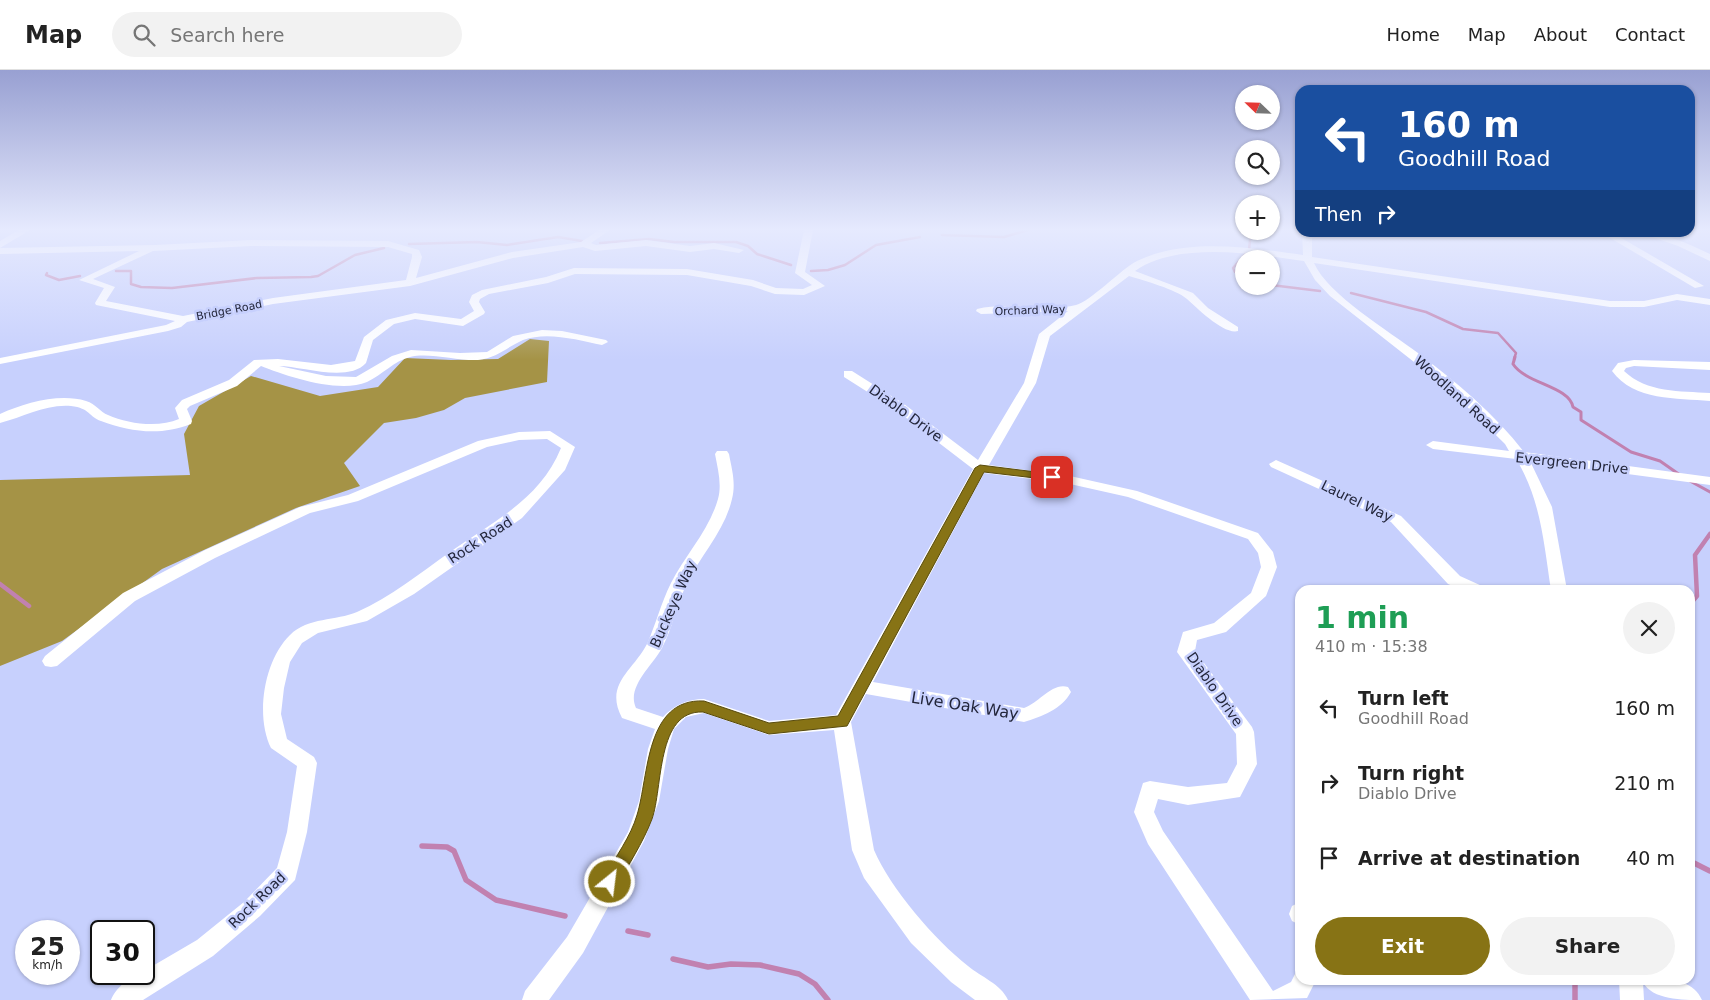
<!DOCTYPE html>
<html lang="en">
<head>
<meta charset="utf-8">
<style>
	:root { --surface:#fff; --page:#f2f2f2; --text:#222; --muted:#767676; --line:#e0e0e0; --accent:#877315 }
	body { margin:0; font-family:"DejaVu Sans",sans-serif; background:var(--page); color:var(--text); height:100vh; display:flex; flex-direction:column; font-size:19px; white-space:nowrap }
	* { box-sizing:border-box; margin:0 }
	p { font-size:16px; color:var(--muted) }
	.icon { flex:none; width:28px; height:28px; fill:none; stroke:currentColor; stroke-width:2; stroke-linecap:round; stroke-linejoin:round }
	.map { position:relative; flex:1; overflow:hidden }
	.drawer { position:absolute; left:1295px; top:515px; width:400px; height:400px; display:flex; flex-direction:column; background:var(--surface); border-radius:15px; box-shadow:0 1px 4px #0004 }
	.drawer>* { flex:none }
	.banner { position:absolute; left:1295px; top:15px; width:400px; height:152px; border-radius:15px; box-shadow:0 1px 4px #0004; background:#1a4fa0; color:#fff; overflow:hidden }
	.needle { width:32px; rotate:293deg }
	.tools { position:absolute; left:1235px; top:15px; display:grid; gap:10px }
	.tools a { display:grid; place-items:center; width:45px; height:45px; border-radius:50%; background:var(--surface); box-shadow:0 1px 4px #0004; font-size:25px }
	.speed { position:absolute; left:15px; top:850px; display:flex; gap:10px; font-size:25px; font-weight:700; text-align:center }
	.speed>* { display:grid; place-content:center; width:65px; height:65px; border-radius:50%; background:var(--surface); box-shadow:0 1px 4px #0004; line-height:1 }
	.speed small { font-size:12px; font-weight:400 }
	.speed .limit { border:2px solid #111; border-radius:8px; background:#fff; color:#111 }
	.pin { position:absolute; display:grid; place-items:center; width:42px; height:42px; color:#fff; margin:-21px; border-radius:10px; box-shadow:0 2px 8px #0006 }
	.me { position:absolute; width:55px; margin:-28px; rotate:29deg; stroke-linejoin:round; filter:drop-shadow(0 0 4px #0008) }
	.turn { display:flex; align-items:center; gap:18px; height:105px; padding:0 20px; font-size:22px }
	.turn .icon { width:65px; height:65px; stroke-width:2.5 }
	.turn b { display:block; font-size:35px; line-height:42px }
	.then { display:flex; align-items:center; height:48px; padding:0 20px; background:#0003; gap:10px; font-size:19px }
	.round { display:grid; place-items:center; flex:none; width:52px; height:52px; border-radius:26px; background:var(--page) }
	.head { display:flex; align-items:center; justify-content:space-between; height:85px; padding:0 20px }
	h1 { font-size:30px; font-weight:700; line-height:38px; color:#1e9e55 }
	.cta { display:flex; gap:10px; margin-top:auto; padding:10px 20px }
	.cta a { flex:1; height:58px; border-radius:30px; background:var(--accent); color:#fff; font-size:20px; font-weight:700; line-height:58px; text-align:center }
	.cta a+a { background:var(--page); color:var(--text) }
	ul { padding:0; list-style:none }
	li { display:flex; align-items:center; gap:15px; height:75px; padding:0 20px }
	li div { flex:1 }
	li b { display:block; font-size:19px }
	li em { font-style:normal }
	header { display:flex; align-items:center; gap:30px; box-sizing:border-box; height:70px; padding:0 25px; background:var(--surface); border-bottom:1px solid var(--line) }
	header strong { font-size:24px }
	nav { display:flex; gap:28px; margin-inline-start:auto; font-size:18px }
	.search { width:350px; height:45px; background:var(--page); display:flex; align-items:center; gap:12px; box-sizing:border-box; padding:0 18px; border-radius:28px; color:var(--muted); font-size:19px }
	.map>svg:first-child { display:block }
	.forest { fill:#a59346 }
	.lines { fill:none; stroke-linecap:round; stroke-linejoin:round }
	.stream-far3 { stroke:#c181b0; stroke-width:2.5 }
	.stream-far2 { stroke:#c181b0; stroke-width:3 }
	.stream-far1 { stroke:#c181b0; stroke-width:4.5 }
	.stream { stroke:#c181b0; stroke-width:5.5 }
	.minor { fill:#fff; fill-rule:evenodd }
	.route { fill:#877315; stroke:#584b0e }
	.labels { text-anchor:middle; stroke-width:5; stroke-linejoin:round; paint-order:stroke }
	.far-street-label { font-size:11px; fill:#23263b; stroke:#c7d0fd }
	.street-label { font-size:14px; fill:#23263b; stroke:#c7d0fd }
	.near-street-label { font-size:16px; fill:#23263b; stroke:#c7d0fd }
</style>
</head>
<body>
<header>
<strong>Map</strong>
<div class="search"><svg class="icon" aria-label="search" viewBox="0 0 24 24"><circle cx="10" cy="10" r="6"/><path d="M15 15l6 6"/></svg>Search here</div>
<nav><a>Home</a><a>Map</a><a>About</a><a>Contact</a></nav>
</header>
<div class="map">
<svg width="1710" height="930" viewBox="0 0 1710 930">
	<rect width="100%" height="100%" fill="#c7d0fd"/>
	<path class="forest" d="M530,269L549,271L547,312L465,328L444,340L416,348L384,353L344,393L360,416L296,438L162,499L62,571L0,596V410L190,405L184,364L199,336L251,306L320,326L378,317L405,288L451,290L498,289Z"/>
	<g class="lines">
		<g class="stream-far3">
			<path d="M942,165L1004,167L1028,160"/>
			<path d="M600,173L649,169L674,172H736L748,176L757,184L791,195"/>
			<path d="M409,174L477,172L507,175L558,167L582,171"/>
			<path d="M116,201H131V214L141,217L172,218L257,208L311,207L318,206L355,185L384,178"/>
			<path d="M811,201L828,200L845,195L876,175L920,167"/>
			<path d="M47,203L46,205L59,210L80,206"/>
			<path d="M1244,207L1235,202L1233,198L1249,180L1251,161"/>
			<path d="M1271,215L1320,221"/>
			<path d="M1351,223L1426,242L1463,259L1498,263L1516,283L1514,289"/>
		</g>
		<g class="stream-far2">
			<path d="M1515,287L1513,294C1526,314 1569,316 1573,337L1581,342V350L1631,382L1660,391L1680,405"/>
			<path d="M1690,411L1710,422"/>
		</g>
		<g class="stream-far1">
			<path d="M0,514L29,536"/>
			<path d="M1690,534L1697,526L1695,485L1710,464"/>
		</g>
		<g class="stream">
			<path d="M422,776L447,777L454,781L466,810L496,830L565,846"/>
			<path d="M1690,791L1710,801"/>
			<path d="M628,861L648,865"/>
			<path d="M673,889L708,897L731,894L760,895L799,904L815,914L828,930"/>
			<path d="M1575,910V930"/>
		</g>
		<g class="minor">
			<path d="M19,160H30L0,178V171Z"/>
			<path d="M599,160H610L591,173L596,175L646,170L690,176L714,173L744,180L739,183L714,179L690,182L646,176L595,181L583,177L513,188L410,216L273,234L187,252L181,257L168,261L0,294V288L166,255L175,251L96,235L95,233L104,218L79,210L139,181L0,184V178L155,175L251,170L388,171L419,180L422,187L416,208L512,182L581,172ZM251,176L388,177L412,184V187L406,210L273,228L183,246L106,231L115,217L93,209L153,181Z"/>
			<path d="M804,160H813L805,202L825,216L804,225L775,224L751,216L687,205L575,204L548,213L489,224L480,229L479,232L485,242L484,244L463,256L415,249L394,254L373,270L366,293C348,313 301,296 279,296L326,306L356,307L392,286L411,280L460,283L487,282L513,266L542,260L562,261L606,270L608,272L602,275C578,270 547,261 523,270C507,277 497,288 478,290C457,291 429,282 410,287C394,291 382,305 367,312C339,324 286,306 261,296L237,316L190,336L187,339L192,351L191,354C161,366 130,362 101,351C89,347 90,338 71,336C45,334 24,347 0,353V344C25,333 59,323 86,331C96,334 100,342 108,345C128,354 159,358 179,349L175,338L182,330L229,310L254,290L278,289L331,295L355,291L364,267L386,250L415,243L461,249L474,241L469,232L472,225L482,220L546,207L574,198L687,199L753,210L776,218L803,219L812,215L795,203Z"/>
			<path d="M1302,162H1312V187L1610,231H1644L1677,224L1710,229V235L1677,230L1644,237H1610L1314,193C1328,225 1389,261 1418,283C1456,312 1494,343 1524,382L1710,407V415L1530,391L1552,437L1567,520H1551C1544,475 1541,429 1516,389L1433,379L1426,375L1433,371L1509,381L1505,374L1451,321L1330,226L1315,210L1304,191C1257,184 1176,171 1135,201L1193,223L1208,238L1238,257V261C1224,265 1197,238 1187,229C1175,219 1145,211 1129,206L1050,266L1036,313L989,395L1070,406L1137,421L1258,463L1273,482L1277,497L1266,526L1226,562L1197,570L1195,581L1252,657L1254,662L1257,694L1240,727L1188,735L1158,729L1154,742L1163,761L1273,921L1291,912L1296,902L1300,900V910H1316L1307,928L1250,930L1148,774L1134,742L1143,713L1150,711L1188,717L1227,713L1237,694L1236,664L1177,582L1183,562L1214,553L1251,523L1261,497L1258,483L1248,469L1128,427L1070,414L984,403L873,612L1024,638C1039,633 1052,612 1068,617L1071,622C1062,639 1041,647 1024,652L866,624L851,652L874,780C890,818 935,870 968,896C981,907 1001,914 1008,930H975L951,912L911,873L864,808L852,780L834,660L769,665L704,643L686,647L674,659L668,679L659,731L644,771L583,883L549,930H522L525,921L567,867L628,762L639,731L648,679L655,659L622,648C604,614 633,601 647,574C656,554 661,533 671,513C685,485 709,461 718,429C722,414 718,400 715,384L717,381H727L729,384C732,400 736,413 732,429C725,460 701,485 687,513C677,534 673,557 662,578C653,595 626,617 636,638L663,647C674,635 688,629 704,629L769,651L836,645L973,399L896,340L844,307V301H852L904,334L978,390L1024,313L1039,264L1068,241L981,244L976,241L977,239C1007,231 1047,242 1076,235C1090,232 1121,199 1137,191C1186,167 1251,178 1303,185Z"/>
			<path d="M1600,162H1611L1704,216L1695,218Z"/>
			<path d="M1638,162C1664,162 1687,173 1710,184V191L1678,176Z"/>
			<path d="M1634,290L1710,292V300L1634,296L1626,298L1624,301C1647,323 1680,321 1710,323V331C1677,328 1634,331 1612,301L1618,293Z"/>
			<path d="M550,361L575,377L565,400L522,448L414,524L367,551L318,563L302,573L290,592L284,618L281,644L287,669L314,687L317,693L307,762L295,810L260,846L213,886L143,930H111C115,919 131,904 144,904V901L197,870L244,832L277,798L287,762L297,696L271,678C255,646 264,590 290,565C308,547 336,551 357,542C391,527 420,503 450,482C492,452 540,430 561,378L547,369L519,370L487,377L358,431L310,443L215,488L135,531L57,596L51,597L45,596L42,591L45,586L123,523L205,480L300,437L348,425L478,371L519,362Z"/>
			<path d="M1276,390L1401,446L1460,506L1482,516L1484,520H1462L1448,514L1391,452L1271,397L1269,394Z"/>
			<path d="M1300,832V855L1292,851L1289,844L1292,836Z"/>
			<path d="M1619,910C1645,910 1690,901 1702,930C1683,930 1652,930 1643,912L1644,930H1620Z"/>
		</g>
	</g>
	<linearGradient id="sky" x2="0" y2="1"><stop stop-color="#98a0d2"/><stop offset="0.55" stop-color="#e6eafe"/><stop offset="1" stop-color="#e6eafe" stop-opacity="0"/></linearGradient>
	<rect width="1710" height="290" fill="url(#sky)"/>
	<path class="route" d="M980,395L1052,404L1057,407L1052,410L984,402L847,656L769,664L703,642C656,640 663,718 652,749C643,773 628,795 616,818L610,820L604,818L602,812L604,807C615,788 631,766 637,745C649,706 645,628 704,631L769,653L838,646L975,398Z"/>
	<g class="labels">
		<g class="far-street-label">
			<text transform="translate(229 240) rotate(-11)" y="4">Bridge Road</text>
			<text transform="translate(1030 240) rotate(-2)" y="4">Orchard Way</text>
		</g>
		<g class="street-label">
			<text transform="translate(1457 325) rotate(42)" y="5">Woodland Road</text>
			<text transform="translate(906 343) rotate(36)" y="5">Diablo Drive</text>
			<text transform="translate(1572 393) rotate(6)" y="5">Evergreen Drive</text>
			<text transform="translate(1357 431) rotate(26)" y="5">Laurel Way</text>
			<text transform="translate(480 470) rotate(-33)" y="5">Rock Road</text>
			<text transform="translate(673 534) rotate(-66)" y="5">Buckeye Way</text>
			<text transform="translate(1215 619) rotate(55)" y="5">Diablo Drive</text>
			<text transform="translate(257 830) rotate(-44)" y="5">Rock Road</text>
		</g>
		<g class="near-street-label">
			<text transform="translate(965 635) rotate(9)" y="6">Live Oak Way</text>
		</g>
	</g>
</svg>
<div class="tools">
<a><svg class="needle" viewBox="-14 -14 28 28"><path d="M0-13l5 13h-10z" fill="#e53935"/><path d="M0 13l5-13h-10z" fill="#767676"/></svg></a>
<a><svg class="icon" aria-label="search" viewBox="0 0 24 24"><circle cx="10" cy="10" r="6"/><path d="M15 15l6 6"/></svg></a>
<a>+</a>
<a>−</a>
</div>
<div class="speed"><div>25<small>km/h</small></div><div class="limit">30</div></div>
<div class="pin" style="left:1052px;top:407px;background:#d93025"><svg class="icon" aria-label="arrive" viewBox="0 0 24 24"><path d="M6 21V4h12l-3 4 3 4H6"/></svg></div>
<svg class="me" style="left:610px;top:812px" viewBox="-20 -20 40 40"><circle r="17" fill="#877315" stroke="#fff" stroke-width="3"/><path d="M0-11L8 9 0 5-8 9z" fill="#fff"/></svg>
<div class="banner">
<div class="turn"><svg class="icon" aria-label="left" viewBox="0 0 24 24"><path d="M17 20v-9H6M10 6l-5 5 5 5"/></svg><div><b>160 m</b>Goodhill Road</div></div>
<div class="then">Then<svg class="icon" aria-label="right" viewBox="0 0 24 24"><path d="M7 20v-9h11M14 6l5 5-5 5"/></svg></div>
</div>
<section class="drawer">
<div class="head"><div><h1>1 min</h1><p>410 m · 15:38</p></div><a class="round"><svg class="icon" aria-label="close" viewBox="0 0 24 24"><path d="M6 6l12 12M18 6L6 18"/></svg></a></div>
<ul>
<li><svg class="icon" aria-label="left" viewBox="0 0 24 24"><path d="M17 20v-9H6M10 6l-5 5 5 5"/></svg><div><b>Turn left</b><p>Goodhill Road</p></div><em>160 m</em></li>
<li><svg class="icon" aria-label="right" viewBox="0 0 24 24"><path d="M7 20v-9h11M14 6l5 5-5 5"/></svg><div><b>Turn right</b><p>Diablo Drive</p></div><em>210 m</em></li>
<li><svg class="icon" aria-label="arrive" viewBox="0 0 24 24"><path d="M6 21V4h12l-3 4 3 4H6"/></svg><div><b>Arrive at destination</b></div><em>40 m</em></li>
</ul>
<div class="cta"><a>Exit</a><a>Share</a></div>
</section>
</div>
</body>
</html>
